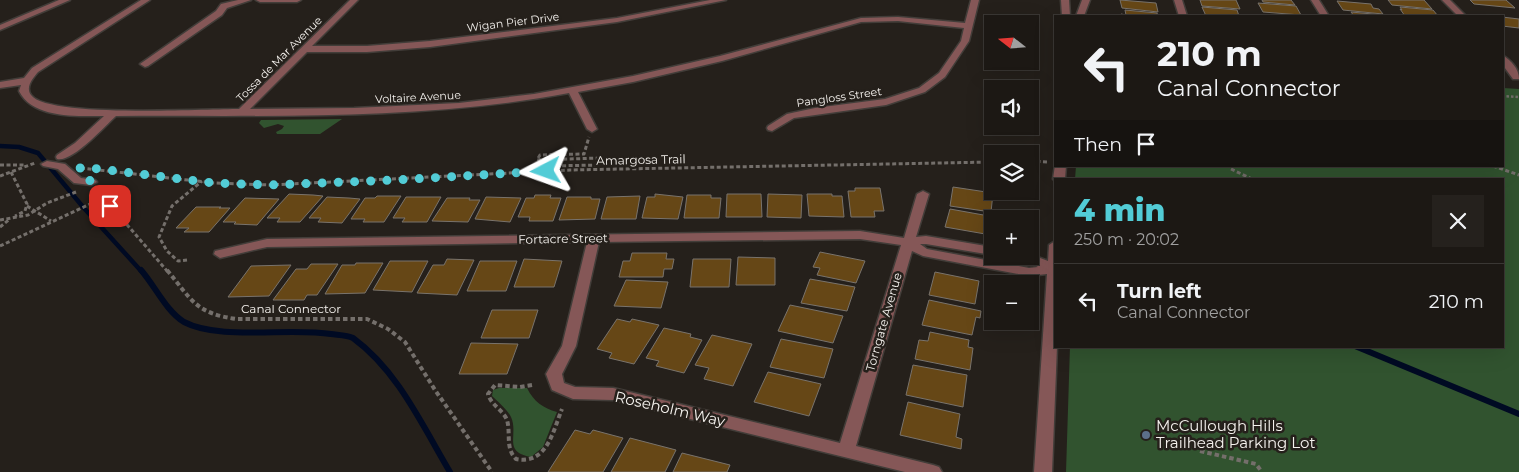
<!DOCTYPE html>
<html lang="en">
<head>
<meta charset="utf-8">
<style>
	:root { --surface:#1c1814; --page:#25211d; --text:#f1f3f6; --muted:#a0a0a0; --line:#3a3734; --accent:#52ccd6 }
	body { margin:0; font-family:Montserrat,sans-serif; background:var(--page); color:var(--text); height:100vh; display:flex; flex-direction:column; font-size:19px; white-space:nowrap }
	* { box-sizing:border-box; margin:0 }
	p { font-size:16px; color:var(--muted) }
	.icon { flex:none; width:28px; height:28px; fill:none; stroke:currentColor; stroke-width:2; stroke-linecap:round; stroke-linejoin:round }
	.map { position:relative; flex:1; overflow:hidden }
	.details { position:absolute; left:1054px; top:178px; width:450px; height:170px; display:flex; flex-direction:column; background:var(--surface); border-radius:0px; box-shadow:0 5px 20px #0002,0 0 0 1px var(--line) }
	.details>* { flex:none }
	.guide { position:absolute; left:1054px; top:15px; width:450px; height:152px; border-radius:0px; box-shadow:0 5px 20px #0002,0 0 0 1px var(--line); background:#1c1814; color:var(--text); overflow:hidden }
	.needle { width:32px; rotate:287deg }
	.fabs { position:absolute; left:984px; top:15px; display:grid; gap:10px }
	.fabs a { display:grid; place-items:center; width:55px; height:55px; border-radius:0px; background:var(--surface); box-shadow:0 5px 20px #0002,0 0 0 1px var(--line); font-size:25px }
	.pin { position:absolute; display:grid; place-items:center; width:42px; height:42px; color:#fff; margin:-21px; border-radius:10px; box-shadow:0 2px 8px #0006 }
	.me { position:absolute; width:55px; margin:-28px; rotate:266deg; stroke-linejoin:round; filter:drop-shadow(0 0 4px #0008) }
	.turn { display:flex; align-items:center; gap:18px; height:105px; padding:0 20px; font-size:22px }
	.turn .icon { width:65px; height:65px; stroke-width:2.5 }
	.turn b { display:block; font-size:35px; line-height:42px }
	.then { display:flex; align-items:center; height:48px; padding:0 20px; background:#0003; gap:10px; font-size:19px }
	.round { display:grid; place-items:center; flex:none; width:52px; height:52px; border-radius:0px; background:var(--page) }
	.headline { display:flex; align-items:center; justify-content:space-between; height:85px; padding:0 20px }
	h1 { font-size:30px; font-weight:800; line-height:38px; color:var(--accent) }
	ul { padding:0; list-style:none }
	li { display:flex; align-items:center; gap:15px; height:75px; padding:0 20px; border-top:1px solid var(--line) }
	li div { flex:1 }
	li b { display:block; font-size:19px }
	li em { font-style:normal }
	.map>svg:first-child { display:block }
	.green { fill:#31532f }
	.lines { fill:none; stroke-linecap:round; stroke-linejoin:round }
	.stream-far1 { stroke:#000a23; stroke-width:4.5 }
	.stream { stroke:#000a23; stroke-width:6 }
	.building { fill:#664716; stroke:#79736c }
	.minor-casing { stroke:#423d39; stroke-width:3 }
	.path-far2 { stroke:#746f6b; stroke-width:2.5; stroke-dasharray:2.5 2; stroke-linecap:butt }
	.path-far1 { stroke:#746f6b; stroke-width:3; stroke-dasharray:4 2.5; stroke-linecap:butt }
	.path { stroke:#746f6b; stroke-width:4; stroke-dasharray:4.5 3; stroke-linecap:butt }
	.minor { fill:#855757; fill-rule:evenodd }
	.route { stroke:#52ccd6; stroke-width:9; stroke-dasharray:0 16.2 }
	.service-dot { fill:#5c6f8a; stroke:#25201b; stroke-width:2 }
	.labels { text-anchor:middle; stroke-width:5; stroke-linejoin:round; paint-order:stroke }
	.far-street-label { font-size:11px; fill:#f5f2ee; stroke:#25201b }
	.street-label { font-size:12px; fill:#f5f2ee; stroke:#25201b }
	.near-street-label { font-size:15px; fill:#f5f2ee; stroke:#25201b }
	.near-poi-label { font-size:15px; fill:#f5f2ee; stroke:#25201b; text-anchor:start }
</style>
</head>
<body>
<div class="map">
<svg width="1519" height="472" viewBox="0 0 1519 472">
	<rect width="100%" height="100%" fill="#25201b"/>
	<g class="green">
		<path d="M1503,88L1519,89V472H1066L1070,346H1502V179H1075L1076,166H1502Z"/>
		<path d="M342,119L320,134H277L276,132L282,129L284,126L278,124L264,128L259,123L261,120Z"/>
		<path d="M499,388H527C534,402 543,408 557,412L543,447L531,457C502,452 519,435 511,417C507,409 498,402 492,396L493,390Z"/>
	</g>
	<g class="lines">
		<path class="stream-far1" d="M0,146L19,147L38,153L83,207L142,272"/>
		<g class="stream">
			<path d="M141,270C155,286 166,311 184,322C220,341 289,327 331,334C337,335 347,335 353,338C398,371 422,425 450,472"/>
			<path d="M1355,346L1519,414"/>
		</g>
	</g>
	<g class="building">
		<path d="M1120,0L1156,3L1158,12L1122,8Z"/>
		<path d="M1200,0H1236L1240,9L1202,6Z"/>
		<path d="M1262,0H1291L1295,5L1263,2Z"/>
		<path d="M1388,0H1424L1432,9L1392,5Z"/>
		<path d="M1470,0H1506L1515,8L1474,4Z"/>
		<path d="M1337,1L1371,4L1373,8L1379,9L1383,14L1343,10Z"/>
		<path d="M1258,3L1296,6L1301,15L1263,12Z"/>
		<path d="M1202,7L1237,10L1239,16H1206Z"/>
		<path d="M1400,7L1433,10L1438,16H1405L1400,9L1402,10Z"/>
		<path d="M1125,10L1157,13L1158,16H1121V14L1126,15Z"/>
		<path d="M1351,12L1383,15L1384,16H1347H1354Z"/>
		<path d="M1502,17L1519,19V28L1502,26Z"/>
		<path d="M953,187L993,193L991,212L950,206Z"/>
		<path d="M855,188H880L884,211H874L875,217H851L848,191H855Z"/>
		<path d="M289,194L313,195L323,196L300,222H277L280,218H267Z"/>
		<path d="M655,194L683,197L678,219L642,218L647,197H655Z"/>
		<path d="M727,194H761L762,217H726Z"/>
		<path d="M768,194L802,195L801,218L767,217Z"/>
		<path d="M807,194H832V196H842L844,217L809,216Z"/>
		<path d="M535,195H551L550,198H561L553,221H529L530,217H518L526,198H534Z"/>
		<path d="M687,195H711V198H721L719,218H684Z"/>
		<path d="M377,196H401L384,222H363L365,219H351L365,198H375Z"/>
		<path d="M640,196L636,219H601L607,197Z"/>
		<path d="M327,197L349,198L360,199L342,223L318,222L321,218H309Z"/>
		<path d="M406,197H441L427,222H402L405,218H393Z"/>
		<path d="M486,197L521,198L510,222L475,219Z"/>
		<path d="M567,197H591V199H600L595,219L559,220Z"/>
		<path d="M245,198L279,199L257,225L234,224L236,222H223Z"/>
		<path d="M447,198H470L469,200H480L468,222L432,221Z"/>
		<path d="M196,207H221L219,208H230L209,232H184L189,228H176Z"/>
		<path d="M950,209L989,216L987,228L992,229L991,235L945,227Z"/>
		<path d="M820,252L865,261L856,283L817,275L820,268L813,267Z"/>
		<path d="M632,253H667L666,259H674L672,269H664L663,277H619L623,261H630Z"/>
		<path d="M738,257L775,258V285H736Z"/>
		<path d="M447,259L474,260L457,295L417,293L433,265H444Z"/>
		<path d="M524,259L562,261L554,287H514Z"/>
		<path d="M693,259H731L729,287H690Z"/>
		<path d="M390,261H428L412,292L373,290Z"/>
		<path d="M480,261H517L506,291H467Z"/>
		<path d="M356,263H383L365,293L325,294L342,265H355Z"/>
		<path d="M311,264H338L317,295H307L304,300H273L296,269H307Z"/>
		<path d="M291,265L269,296L228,297L251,266Z"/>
		<path d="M935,272L979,281L975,304L929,295Z"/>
		<path d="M810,279L855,287L847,311L801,303Z"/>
		<path d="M626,280L668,282L661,308L614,306Z"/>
		<path d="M929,300L981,311L980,318L976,317L972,335L922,325Z"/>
		<path d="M790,305L843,316L833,343L778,331Z"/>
		<path d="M492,310H538L529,338H481Z"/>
		<path d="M617,319L630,322L632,319L659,325L634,364L609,358L612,353L597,349Z"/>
		<path d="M664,328L691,334L690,337L702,340L684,373L656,366L659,361L646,358Z"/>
		<path d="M930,332L969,340L968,347L973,348L970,370L915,359L919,340L928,341Z"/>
		<path d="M712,335L752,344L733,386L704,379L709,368L695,365Z"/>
		<path d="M781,339L833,349L824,378L770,367Z"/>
		<path d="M471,343L518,344L507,374H459Z"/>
		<path d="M913,365L967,375L963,407L906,395Z"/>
		<path d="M768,372L821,384L809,416L754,402Z"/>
		<path d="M908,402L960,414L956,437L962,439L961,449L900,435Z"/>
		<path d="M575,430L590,434L593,430L623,438L603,472H548Z"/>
		<path d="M630,438L676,450L665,472H611Z"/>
		<path d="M682,453L730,465L727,472H673Z"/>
	</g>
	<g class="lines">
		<g class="minor-casing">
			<g id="minor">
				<path d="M59,0H70L0,30V25Z"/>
				<path d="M141,0H150L38,72C33,78 25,87 31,95C47,118 205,109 239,109L350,0H358L312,46H367L430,41L617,18L710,0H726L617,22L430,47L367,52H307L250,109L354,108L459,103L534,94L633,76L720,56L861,18L898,17L965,23L971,0H979L969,41L945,77L925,92L886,105L794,118L772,131L768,130L767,128L768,126L787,114L815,108L885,99L919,88L939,73L961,41L964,28L898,21L861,22L722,61L633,82L578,92L597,129L592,132L587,129L569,93C420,121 267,115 116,116C105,126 72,163 57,159L56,157L57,155L75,143L104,116C78,116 33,119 19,91L21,85L0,88V82L24,78L32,68Z"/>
				<path d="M238,0H251L227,8L222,15L148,66L145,67L140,64L216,11L221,4Z"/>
				<path d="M256,0H301L297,2H260Z"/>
				<path d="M1061,0H1069L1070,16H1062Z"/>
				<path d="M1082,0H1090L1084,16H1076Z"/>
				<path d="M1174,0H1182L1187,16H1179Z"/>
				<path d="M1311,0H1319L1329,16H1321Z"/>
				<path d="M1442,0H1450L1466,16H1458Z"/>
				<path d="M1502,55C1511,60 1519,69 1519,79H1513L1502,64Z"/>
				<path d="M47,161L65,164L81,178L95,180L97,182L91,185L74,183L58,169L43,166L41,164Z"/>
				<path d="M1055,165L1066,166L1065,179H1055V181L1053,179Z"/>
				<path d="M923,191L929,194L916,237L926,236L992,247V255L926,244H920L927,249L1029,268L1038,267L1027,261L1015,259L1014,256H1030V254L1048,261L1049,245L1055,241V346H1057L1052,472H1034L1047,274L1029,276L923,256L912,251L856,446L933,465L939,467L942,472H905L613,400L573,399L552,390L546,374L562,346L587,242L267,247L220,258L214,254L215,251L267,239L860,231L904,238L917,194ZM860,239L901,245L840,443L613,388L575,387L564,383L562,374L576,346L599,242Z"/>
			</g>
		</g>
		<path class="path-far2" d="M1502,96L1519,97"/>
		<g class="path-far1">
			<path d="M1030,161L1049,162"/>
			<path d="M0,165H26"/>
			<path d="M1493,166L1519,175"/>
			<path d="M81,168L214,183L270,185L570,170L992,162"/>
			<path d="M1231,169L1252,179"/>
			<path d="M546,171L548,166L599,165L601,158L537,160L540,155L584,154L589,137"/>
			<path d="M11,172L27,204L25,211L15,216"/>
			<path d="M0,176L35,163"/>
			<path d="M97,190L168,272"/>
			<path d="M27,206L51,221"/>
			<path d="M0,220L28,215L47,203L76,192"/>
			<path d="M0,227L10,219"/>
			<path d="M0,246L103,198"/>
			<path d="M187,260L178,261L167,251L159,237L172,206L202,181"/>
		</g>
		<g class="path">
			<path d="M167,270C192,300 195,313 236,319H367L388,329L405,342L435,390L492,472"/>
			<path d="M532,385L520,387L495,385L488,394C491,405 503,410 507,420C511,434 505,448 516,459C547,465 553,431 562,409"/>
			<path d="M1200,451L1256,464L1262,472"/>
		</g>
		<use href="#minor" class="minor"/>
	</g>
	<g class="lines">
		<path class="route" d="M110,206L80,168H91L214,183L270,185L396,180L546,171"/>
	</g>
	<circle class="service-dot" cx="1146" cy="435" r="5"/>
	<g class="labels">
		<g class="far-street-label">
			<text transform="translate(513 22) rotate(-7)" y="4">Wigan Pier Drive</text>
			<text transform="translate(279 59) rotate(-45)" y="4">Tossa de Mar Avenue</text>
			<text transform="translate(418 97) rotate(-3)" y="4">Voltaire Avenue</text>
			<text transform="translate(839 97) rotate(-8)" y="4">Pangloss Street</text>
		</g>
		<g class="street-label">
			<text transform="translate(641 160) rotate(-1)" y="4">Amargosa Trail</text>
			<text transform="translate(563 239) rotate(-1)" y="4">Fortacre Street</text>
			<text x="291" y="313">Canal Connector</text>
			<text transform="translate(884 322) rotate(-74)" y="4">Torngate Avenue</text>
		</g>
		<g class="near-street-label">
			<text transform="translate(670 409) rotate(13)" y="5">Roseholm Way</text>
		</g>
		<g class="near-poi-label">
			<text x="1156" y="431">McCullough Hills<tspan x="1156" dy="17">Trailhead Parking Lot</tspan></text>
		</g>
	</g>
</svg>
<div class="fabs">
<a><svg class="needle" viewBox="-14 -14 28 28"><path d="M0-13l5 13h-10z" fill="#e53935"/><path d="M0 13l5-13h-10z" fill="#a0a0a0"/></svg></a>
<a><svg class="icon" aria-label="sound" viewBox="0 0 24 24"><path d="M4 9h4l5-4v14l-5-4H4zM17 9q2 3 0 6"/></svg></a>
<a><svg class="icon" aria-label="layers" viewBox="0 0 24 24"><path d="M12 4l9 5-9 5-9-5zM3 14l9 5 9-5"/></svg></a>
<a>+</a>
<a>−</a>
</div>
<div class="pin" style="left:110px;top:206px;background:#d93025"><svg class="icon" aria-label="arrive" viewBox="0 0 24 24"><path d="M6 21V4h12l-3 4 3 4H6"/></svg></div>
<svg class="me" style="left:546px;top:171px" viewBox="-20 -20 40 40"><path d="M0-17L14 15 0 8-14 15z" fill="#52ccd6" stroke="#fff" stroke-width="4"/></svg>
<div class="guide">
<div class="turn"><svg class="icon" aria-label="left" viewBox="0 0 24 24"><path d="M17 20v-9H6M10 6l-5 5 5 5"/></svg><div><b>210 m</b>Canal Connector</div></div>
<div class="then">Then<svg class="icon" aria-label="arrive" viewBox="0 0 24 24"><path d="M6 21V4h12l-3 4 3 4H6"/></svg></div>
</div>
<section class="details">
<div class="headline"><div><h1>4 min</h1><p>250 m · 20:02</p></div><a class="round"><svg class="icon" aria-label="close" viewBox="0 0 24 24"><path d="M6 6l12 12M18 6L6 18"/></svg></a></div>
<ul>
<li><svg class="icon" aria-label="left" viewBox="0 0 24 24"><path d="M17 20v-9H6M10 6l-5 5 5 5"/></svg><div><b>Turn left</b><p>Canal Connector</p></div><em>210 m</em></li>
</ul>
</section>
</div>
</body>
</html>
